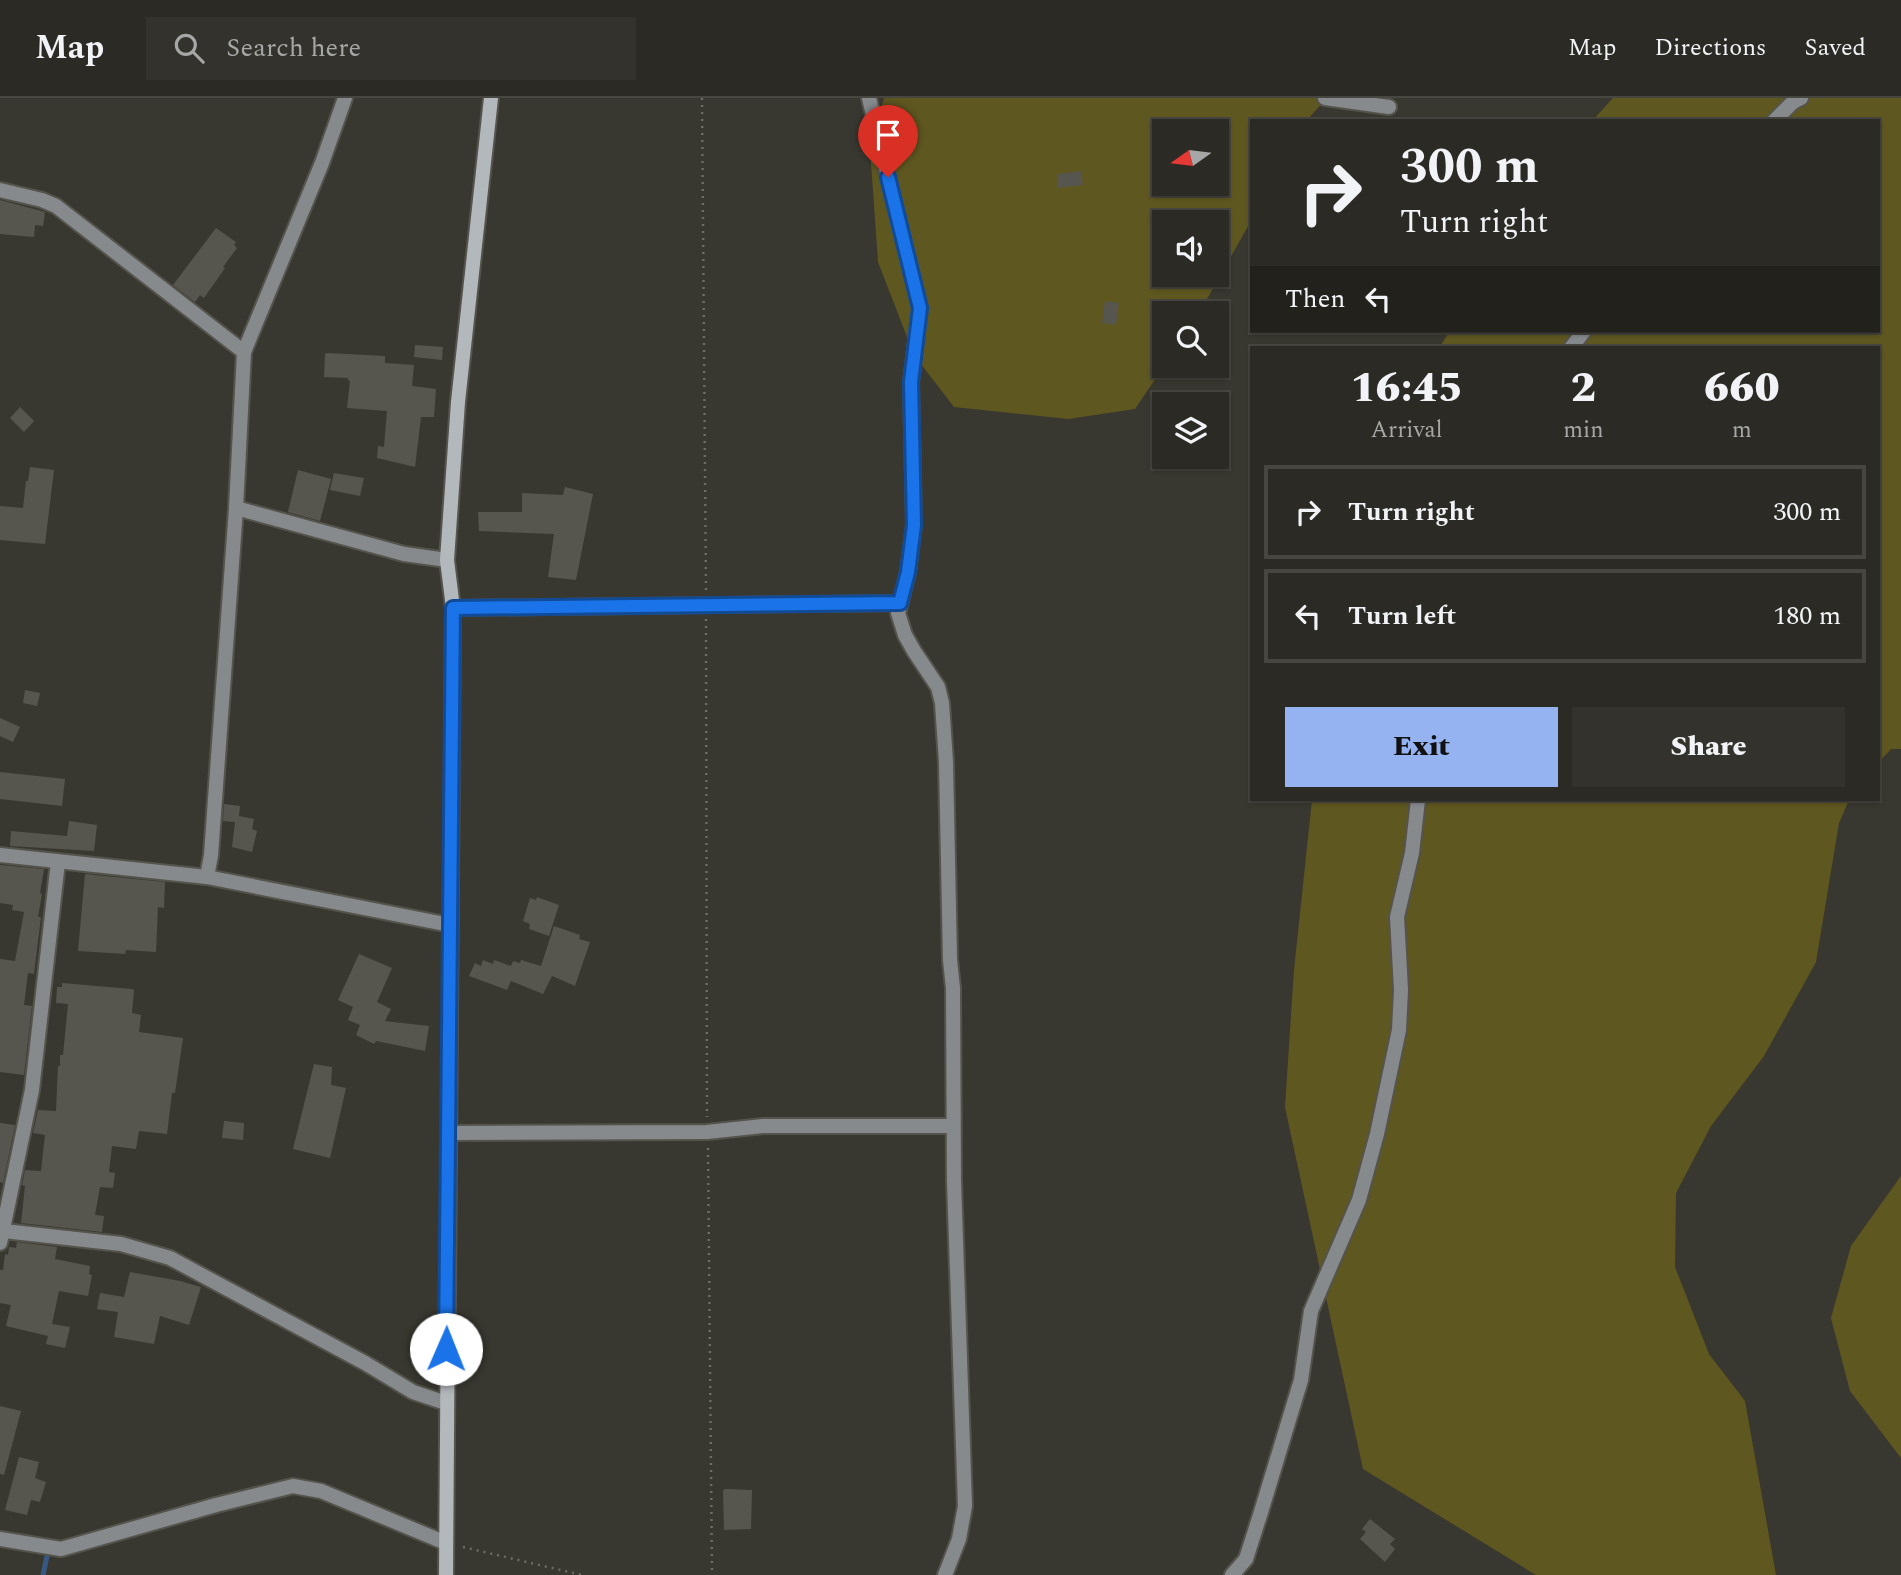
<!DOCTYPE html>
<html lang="en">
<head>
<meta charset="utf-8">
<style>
	:root { --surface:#2b2a24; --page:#33322c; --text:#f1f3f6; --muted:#a6a7a6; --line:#474641; --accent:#95b2f1 }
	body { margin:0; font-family:Spectral,serif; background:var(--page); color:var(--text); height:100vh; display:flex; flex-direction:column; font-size:26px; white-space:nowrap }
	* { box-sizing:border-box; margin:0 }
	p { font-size:23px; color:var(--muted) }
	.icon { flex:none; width:38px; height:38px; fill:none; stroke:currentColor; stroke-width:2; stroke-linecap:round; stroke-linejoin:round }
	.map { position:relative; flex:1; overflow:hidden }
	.details { position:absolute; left:1250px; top:248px; width:630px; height:455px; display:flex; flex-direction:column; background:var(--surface); border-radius:0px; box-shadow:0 2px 5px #0004,0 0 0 2px var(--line) }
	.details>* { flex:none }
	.guide { position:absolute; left:1250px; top:21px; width:630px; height:214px; border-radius:0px; box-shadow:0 2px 5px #0004,0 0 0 2px var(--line); background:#2b2a24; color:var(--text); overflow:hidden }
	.needle { width:46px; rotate:256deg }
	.controls { position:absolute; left:1152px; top:21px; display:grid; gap:14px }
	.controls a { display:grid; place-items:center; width:77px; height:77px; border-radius:0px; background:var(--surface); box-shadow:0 2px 5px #0004,0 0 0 2px var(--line); font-size:35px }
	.pin { position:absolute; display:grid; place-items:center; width:60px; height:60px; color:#fff; margin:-72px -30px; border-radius:50% 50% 50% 0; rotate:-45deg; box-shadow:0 0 7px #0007 }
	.pin .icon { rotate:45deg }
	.me { position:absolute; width:77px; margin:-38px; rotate:1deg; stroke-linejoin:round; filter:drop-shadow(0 0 5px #0008) }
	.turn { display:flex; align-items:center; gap:24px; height:147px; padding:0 35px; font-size:32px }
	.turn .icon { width:91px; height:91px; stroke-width:2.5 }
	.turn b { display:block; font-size:49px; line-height:60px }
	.then { display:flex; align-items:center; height:66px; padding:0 35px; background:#0003; gap:14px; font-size:26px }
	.eta { display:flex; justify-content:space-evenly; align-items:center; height:119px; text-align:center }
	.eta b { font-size:42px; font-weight:800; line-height:49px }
	.cta { display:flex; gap:14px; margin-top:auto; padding:14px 35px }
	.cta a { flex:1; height:80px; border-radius:0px; background:var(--accent); color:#111; font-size:28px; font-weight:800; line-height:80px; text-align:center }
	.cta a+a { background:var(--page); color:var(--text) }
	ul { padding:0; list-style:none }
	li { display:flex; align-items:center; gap:21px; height:94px; margin:0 14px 10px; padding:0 21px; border:4px solid var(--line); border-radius:0px }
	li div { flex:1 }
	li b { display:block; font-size:26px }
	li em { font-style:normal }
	header { display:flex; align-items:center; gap:42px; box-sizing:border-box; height:98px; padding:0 35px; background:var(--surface); border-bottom:2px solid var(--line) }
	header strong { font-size:33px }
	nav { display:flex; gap:38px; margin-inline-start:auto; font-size:24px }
	.search { width:490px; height:63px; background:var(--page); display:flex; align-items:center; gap:18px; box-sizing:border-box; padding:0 24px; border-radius:0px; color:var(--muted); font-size:26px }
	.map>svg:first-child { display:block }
	.green { fill:#5f5720; fill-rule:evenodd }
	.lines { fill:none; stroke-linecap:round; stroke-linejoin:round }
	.stream { stroke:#365883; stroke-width:5 }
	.building { fill:#57564e }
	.street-casing { stroke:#55544c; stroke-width:18 }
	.secondary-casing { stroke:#55544c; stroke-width:18 }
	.path { stroke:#6d6c65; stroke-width:2.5; stroke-dasharray:2 5; stroke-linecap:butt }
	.street { stroke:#878a8d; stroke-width:14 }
	.secondary { stroke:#b3b8bd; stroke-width:14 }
	.route-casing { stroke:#114b97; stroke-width:18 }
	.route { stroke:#1a73e8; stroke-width:12 }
</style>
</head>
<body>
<header>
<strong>Map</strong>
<div class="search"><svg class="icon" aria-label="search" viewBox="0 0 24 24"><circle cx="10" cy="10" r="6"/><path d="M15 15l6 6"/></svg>Search here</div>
<nav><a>Map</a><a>Directions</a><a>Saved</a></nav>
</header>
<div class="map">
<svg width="1901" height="1477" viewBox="0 0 1901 1477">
	<rect width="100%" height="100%" fill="#393830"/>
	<g class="green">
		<path d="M884,0H1327L1306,23H1251V123L1199,215H1164V268L1135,311L1068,321L954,309L914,257L878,164L870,50ZM1164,33H1216V86H1164ZM1164,124H1216V177H1164Z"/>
		<path d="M1613,0H1901V651H1891L1878,665V250H1439L1450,233H1878V23H1592Z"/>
		<path d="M1312,702H1849L1839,725L1816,864L1764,958L1711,1028L1676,1095L1675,1169L1709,1256L1745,1303L1776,1477H1536L1363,1371L1285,1009L1294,872Z"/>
		<path d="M1901,1078V1360L1850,1293L1831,1220L1851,1148Z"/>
	</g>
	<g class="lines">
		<path class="stream" d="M43,1477L47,1458"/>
	</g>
	<g class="building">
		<path d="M1081,73L1083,87L1058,90L1057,76Z"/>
		<path d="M0,102L45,114L43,128L35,127L34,139L0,136Z"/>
		<path d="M216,130L236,144L234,147L237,150L223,169L225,170L204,200L200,197L195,204L173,187Z"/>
		<path d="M1105,203L1119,205L1116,227L1102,225Z"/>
		<path d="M415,247L443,249L442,262L414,259Z"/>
		<path d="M327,255L385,258V265L414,267L412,288L436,291L434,319H421L415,369L377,360L378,348L384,349L387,313L347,310L350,283L348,282V280L324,279L325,256Z"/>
		<path d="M20,309L34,323L24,334L10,320Z"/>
		<path d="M30,369L54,372L45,446L0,442V408L23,410L26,383H28Z"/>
		<path d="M298,372L331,381L320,423L288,414Z"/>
		<path d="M334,375L364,380L360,398L330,392Z"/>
		<path d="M565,389L593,396L576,482L548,479L554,436L479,433L478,414H522V395L563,397Z"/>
		<path d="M25,592L40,595L37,608L23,605Z"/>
		<path d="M0,620L20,629L13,644L0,638Z"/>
		<path d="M0,674L65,681L62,708L0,701Z"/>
		<path d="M224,706L240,708L239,718L254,721L252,731L257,733L252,754L232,749L235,724L223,723Z"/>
		<path d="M69,723L97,727L94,753L10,748L11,733L67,738Z"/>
		<path d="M0,767L44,771L40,795L42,796L38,819H41L34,876L28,875L24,907L32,908L24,977L0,974V861L15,863L24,814L12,812L13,807L0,805Z"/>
		<path d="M85,776L165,784L164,810L158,809L156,854L126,852L125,856L78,853Z"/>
		<path d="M537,799L559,807L549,838L529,831L530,826L523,823L530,800L536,802Z"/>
		<path d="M554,828L580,837L579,841L590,844L575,888L552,878L543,896L511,883L507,892L469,878L475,865L481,868L483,862L493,866L494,862L511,868L513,863L520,865L521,862L541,868Z"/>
		<path d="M359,856L392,870L377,904L391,911L385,923L429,928L425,953L376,943L374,946L356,937L360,927L348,922L353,909L338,902Z"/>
		<path d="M62,885L131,891L134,892L132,915L141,917L139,934L183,940L175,995H172L167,1036L139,1033L136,1051L112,1048L109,1074L115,1075L113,1090L100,1089L95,1117L104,1118L102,1134L21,1125L25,1088L22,1087L25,1072L41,1073L45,1037L33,1035L38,1012L56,1013L58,968H60V957H63L68,906L56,905L57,889H62Z"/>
		<path d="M314,966L332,969L331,987L346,990L330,1060L293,1051Z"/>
		<path d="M224,1023L244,1025L243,1042L222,1040Z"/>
		<path d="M0,1025L15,1027L3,1085L0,1084Z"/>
		<path d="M17,1144L57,1149L55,1161L90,1168L89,1176L92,1177L88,1198L59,1193L52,1226L70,1229L65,1250L46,1246L48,1238L6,1228L11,1207L0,1205V1172H3L5,1156L8,1157L9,1149L16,1150Z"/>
		<path d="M130,1174L180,1183L201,1189L189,1227L160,1218L154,1246L114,1239L118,1214L97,1211L100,1195L124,1199Z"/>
		<path d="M0,1308L21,1313L4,1377L0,1376Z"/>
		<path d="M19,1359L39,1364L35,1380L46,1384L40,1404L31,1402L27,1417L5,1412Z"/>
		<path d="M726,1391L752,1392L751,1431L724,1432L723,1392Z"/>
		<path d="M1370,1421L1395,1441L1390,1446L1395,1451L1385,1464L1360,1441L1366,1434L1362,1431Z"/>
	</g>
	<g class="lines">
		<g class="street-casing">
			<g id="street">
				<path d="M869,0L920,210L911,284L914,427L908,474L898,515L905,537L914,553L938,589L942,605L946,664L950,862L953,890L954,1083L965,1408L959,1441L945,1477"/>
				<path d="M1325,0L1389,9"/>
				<path d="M1774,23L1793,4L1801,0"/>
				<path d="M0,92L42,102L56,108L244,254"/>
				<path d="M1571,250L1584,233"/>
				<path d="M236,410L404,456L447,462"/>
				<path d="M453,510L900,505"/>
				<path d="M0,757L207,779L450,827"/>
				<path d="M207,779L211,757L236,410L244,254L322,65L345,0"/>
				<path d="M448,1035L707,1034L763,1028H953"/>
				<path d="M4,1133L121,1146L170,1160L365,1265L413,1294L446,1305"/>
				<path d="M0,1145L32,992L58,764"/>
				<path d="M0,1441L61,1451L216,1407L293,1388L321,1393L446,1445"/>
				<path d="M1232,1477L1246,1461L1261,1414L1301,1282L1311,1213L1359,1102L1377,1036L1399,932L1401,892L1397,819L1412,755L1418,702"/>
			</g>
		</g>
		<g class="secondary-casing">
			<path id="secondary" d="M446,1477L453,510L447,462L458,304L491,0"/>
		</g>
		<g class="path">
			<path d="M702,0L706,494"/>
			<path d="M706,521L707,1019"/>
			<path d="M708,1050L712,1477"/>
			<path d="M463,1449L582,1477"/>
		</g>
		<use href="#street" class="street"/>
		<use href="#secondary" class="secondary"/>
	</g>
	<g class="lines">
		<g class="route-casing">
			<path id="route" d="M446,1251L453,510L900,505L908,474L914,427L911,284L920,210L888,79"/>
		</g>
		<use href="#route" class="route"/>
	</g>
</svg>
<div class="controls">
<a><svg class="needle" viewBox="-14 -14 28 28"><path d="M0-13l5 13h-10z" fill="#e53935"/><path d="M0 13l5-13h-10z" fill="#a6a7a6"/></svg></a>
<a><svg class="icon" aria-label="sound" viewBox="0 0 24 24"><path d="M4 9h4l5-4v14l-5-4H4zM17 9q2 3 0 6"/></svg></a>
<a><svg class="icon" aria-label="search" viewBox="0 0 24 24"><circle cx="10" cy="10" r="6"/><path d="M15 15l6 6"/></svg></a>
<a><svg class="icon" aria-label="layers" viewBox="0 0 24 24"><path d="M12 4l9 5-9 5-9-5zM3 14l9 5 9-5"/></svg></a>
</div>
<div class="pin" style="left:888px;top:79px;background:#d93025"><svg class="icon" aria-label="arrive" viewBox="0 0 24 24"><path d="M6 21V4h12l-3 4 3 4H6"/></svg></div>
<svg class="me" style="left:446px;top:1251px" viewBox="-20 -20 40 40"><circle r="19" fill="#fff"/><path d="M0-13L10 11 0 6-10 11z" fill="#1a73e8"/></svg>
<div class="guide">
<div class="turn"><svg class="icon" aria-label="right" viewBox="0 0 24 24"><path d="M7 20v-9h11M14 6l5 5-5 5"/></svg><div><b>300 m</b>Turn right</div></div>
<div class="then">Then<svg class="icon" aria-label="left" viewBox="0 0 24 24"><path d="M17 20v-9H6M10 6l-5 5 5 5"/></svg></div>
</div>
<section class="details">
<div class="eta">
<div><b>16:45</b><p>Arrival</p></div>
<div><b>2</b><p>min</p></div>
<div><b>660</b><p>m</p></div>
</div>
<ul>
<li><svg class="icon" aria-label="right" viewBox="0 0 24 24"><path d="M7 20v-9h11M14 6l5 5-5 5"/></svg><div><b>Turn right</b></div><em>300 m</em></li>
<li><svg class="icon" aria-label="left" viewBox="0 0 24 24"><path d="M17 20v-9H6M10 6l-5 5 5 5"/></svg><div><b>Turn left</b></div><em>180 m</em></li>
</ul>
<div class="cta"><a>Exit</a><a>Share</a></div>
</section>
</div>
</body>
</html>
